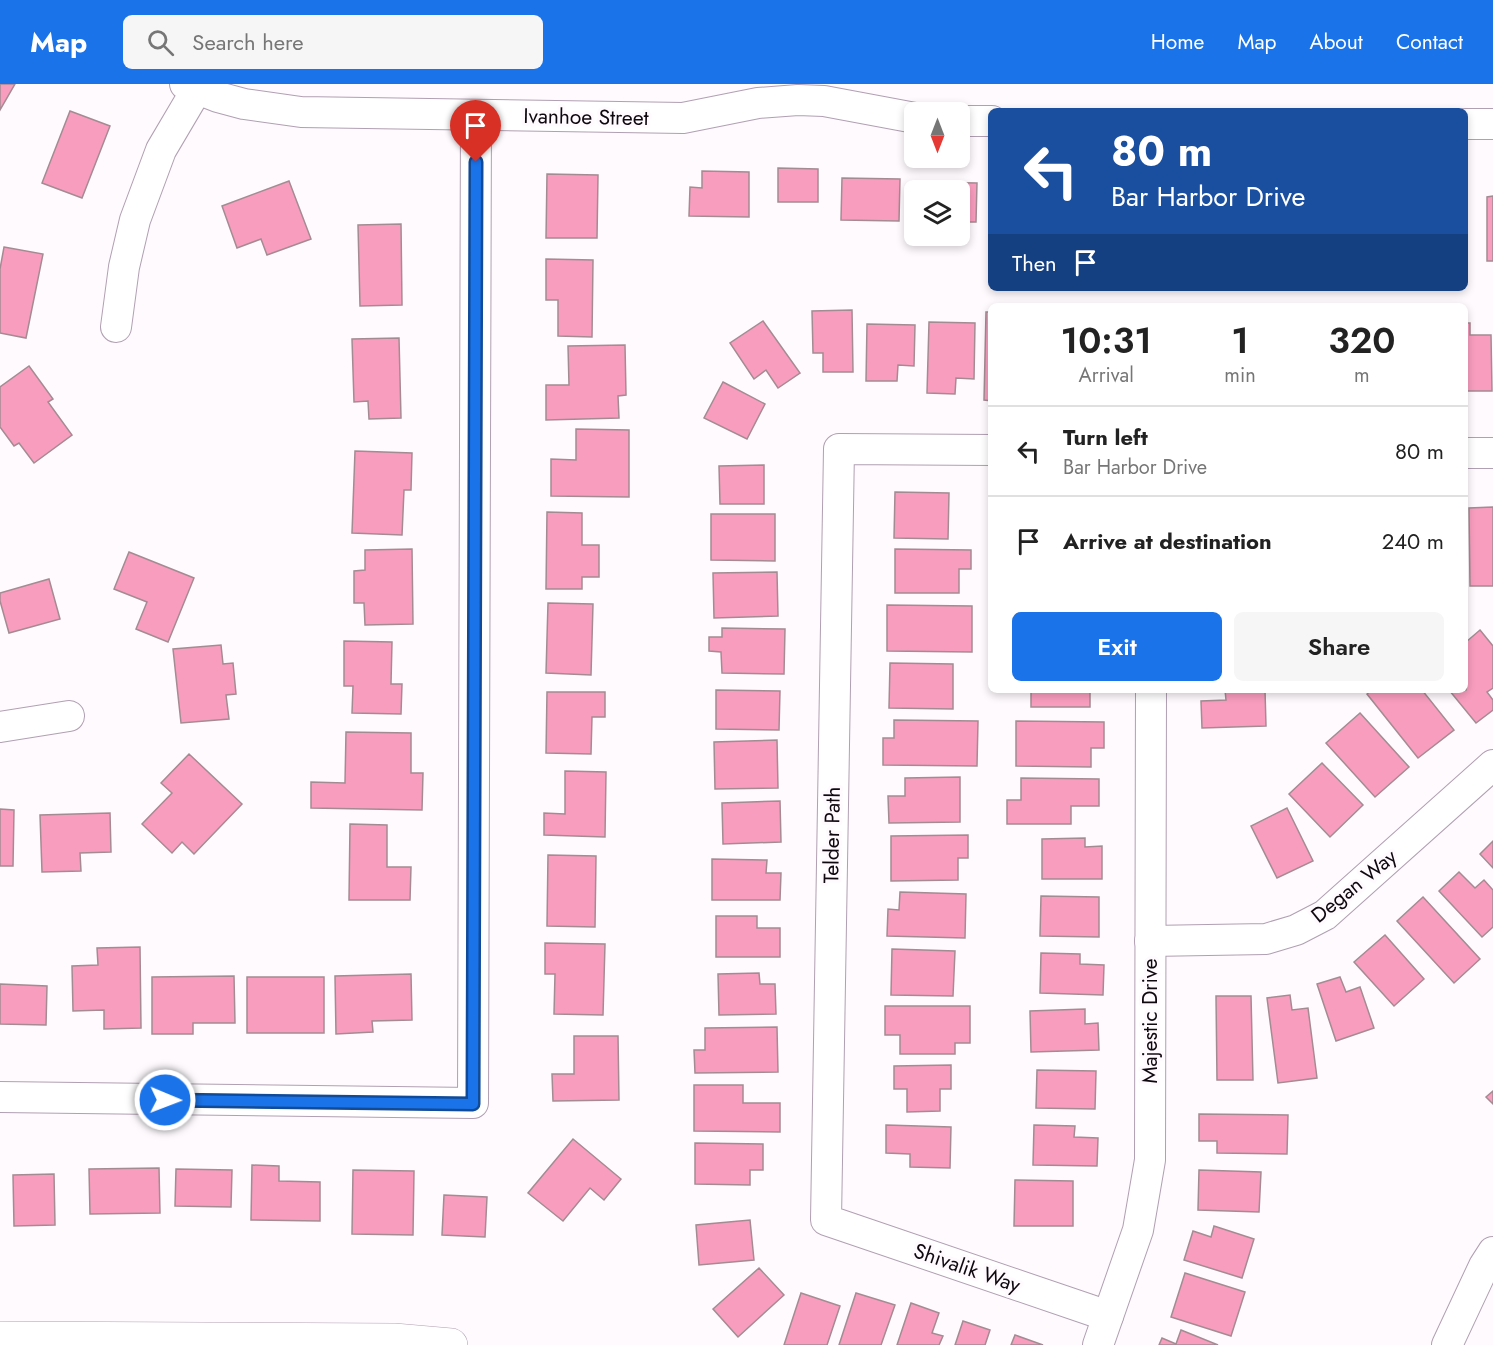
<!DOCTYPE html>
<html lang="en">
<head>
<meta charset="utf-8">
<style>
	:root { --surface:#fff; --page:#f6f6f6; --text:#222; --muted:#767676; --line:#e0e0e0; --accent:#1a73e8 }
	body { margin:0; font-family:Jost,sans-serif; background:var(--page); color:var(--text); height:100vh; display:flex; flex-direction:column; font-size:22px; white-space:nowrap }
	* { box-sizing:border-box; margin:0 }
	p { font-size:20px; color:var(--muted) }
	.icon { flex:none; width:33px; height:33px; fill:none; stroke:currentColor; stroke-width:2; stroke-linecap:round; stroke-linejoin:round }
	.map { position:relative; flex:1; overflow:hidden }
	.panel { position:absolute; left:988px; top:219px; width:480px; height:390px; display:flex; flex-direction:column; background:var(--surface); border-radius:9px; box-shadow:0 3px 9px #0003 }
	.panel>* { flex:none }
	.guide { position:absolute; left:988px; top:24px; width:480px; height:183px; border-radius:9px; box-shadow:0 3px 9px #0003; background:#1a4fa0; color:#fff; overflow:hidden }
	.needle { width:39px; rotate:180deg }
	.controls { position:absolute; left:904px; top:18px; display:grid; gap:12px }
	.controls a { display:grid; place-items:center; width:66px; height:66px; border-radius:9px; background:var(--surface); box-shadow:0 3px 9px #0003; font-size:30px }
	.pin { position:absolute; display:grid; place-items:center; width:51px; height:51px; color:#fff; margin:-62px -26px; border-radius:50% 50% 50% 0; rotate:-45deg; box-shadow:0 0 6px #0007 }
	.pin .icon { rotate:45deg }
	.me { position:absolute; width:66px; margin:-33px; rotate:91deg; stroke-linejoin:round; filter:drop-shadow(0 0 4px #0008) }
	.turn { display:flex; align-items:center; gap:21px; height:126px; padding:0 24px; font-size:27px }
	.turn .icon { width:78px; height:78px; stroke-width:2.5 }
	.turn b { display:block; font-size:42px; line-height:51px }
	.then { display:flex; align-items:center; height:57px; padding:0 24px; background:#0003; gap:12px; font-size:22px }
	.eta { display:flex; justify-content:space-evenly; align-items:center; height:102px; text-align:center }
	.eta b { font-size:36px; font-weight:600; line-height:42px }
	.cta { display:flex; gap:12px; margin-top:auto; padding:12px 24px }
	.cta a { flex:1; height:69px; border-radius:9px; background:var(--accent); color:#fff; font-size:24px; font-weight:600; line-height:69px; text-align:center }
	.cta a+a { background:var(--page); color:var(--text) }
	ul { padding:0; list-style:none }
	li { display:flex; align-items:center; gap:18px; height:90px; padding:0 24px; border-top:2px solid var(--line) }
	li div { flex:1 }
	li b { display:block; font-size:22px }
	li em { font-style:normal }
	header { display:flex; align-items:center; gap:36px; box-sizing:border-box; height:84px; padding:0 30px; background:var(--accent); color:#fff }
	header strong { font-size:28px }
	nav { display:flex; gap:33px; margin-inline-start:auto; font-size:21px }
	.search { width:420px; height:54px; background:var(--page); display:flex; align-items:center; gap:15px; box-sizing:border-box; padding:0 21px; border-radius:9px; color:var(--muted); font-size:22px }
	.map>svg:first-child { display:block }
	.building { fill:#f99dbe; stroke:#a48b93; stroke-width:1.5 }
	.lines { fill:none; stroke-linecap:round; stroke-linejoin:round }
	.minor-casing { stroke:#b19fb2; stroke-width:32 }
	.tertiary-casing { stroke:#b19fb2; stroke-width:34 }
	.minor { stroke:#fff; stroke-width:30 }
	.tertiary { stroke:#fff; stroke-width:33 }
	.route-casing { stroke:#114b97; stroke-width:15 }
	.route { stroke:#1a73e8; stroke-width:10 }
	.labels { text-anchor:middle; stroke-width:6; stroke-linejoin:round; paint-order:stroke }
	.street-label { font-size:21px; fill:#0f090f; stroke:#fefafe }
</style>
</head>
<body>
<header>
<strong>Map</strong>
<div class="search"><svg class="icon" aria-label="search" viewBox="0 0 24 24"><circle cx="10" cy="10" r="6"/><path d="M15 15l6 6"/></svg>Search here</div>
<nav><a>Home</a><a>Map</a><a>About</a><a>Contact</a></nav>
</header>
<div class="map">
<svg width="1493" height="1261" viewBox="0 0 1493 1261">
	<rect width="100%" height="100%" fill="#fefafe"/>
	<g class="building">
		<path d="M0,0H15L0,26Z"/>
		<path d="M70,27L110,42L82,114L42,99Z"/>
		<path d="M778,84L818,85V118H778Z"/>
		<path d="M702,87L749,88V133L689,132L690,103L702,104Z"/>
		<path d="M547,90L598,91L597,154H546Z"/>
		<path d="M842,94L900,95L899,137L841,136Z"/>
		<path d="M289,97L311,155L267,171L261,155L237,164L222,122Z"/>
		<path d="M918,98L977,99L976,138H960V106H918Z"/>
		<path d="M1493,112V177H1487V113Z"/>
		<path d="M401,140L402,221L360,222L358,141Z"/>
		<path d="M4,163L43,170L26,254L0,249V185Z"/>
		<path d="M546,175L593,176L592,253L558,252V216H546Z"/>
		<path d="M852,226L853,288H823V269H813L812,227Z"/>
		<path d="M986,228H992V317L984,316Z"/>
		<path d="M763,237L800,289L778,304L766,286L754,295L730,259Z"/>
		<path d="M929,238L975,239L974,295L956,294L955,310L927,309Z"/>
		<path d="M1466,239H1470V251H1491L1492,307H1466Z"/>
		<path d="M867,240L915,241L914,282L898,281L897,297H866Z"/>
		<path d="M399,254L401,334L369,335L368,317L354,318L352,255Z"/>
		<path d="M625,261L626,311L618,312L619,334L546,336V301H569L568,262Z"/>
		<path d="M29,282L53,315L48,318L72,351L34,379L19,359L14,362L0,343V303Z"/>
		<path d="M723,298L765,320L747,355L704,334Z"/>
		<path d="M576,345L629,346V413L551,412V375L576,376Z"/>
		<path d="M355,367L412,369L411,406H404L402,451L352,449Z"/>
		<path d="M764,381V420H720L719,382Z"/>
		<path d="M895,408L949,409L948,455L894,454Z"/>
		<path d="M1493,423V502H1470L1469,424Z"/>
		<path d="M547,428L582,429V461H599V493H582V505H546Z"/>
		<path d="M711,430H775V477L711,476Z"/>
		<path d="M412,465L413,540L365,541L364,519H354V487L365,486V466Z"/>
		<path d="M895,465L971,466V485H959V509H895Z"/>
		<path d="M129,468L194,494L168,558L136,545L147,518L114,505Z"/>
		<path d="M777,488L778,532L714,534L713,489Z"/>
		<path d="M49,495L60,535L9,549L0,517V509Z"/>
		<path d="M548,519L593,520L591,591L546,589Z"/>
		<path d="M887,521L972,522V568L887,567Z"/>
		<path d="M722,544L785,545L784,590L722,589L721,568L709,567V553H722Z"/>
		<path d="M1480,546L1493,562V604L1487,608L1493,616V626L1476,639L1449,606H1466V558Z"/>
		<path d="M344,557L392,558L391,600H402L401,630L352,629L353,602H344Z"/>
		<path d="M221,561L223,580L233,579L236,610L226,611L229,635L181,639L173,565Z"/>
		<path d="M890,579L953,580V625L889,624Z"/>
		<path d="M716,606L780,607L779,646L716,645Z"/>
		<rect x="1031" y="606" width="59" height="17"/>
		<path d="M1225,606H1265L1266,642L1202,644L1201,617L1226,616Z"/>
		<path d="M1372,606H1422L1454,646L1418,674L1367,610Z"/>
		<path d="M547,608H605V633H592L591,670L546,669Z"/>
		<path d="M1360,629L1409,683L1375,713L1326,659Z"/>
		<path d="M894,636L978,637L977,682L883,681V654H894Z"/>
		<path d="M1016,637L1104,638V664H1091V683L1016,682Z"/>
		<path d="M346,648L411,649V689H423L422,726L311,724V698L345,699Z"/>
		<path d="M777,656L778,704L715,705L714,658Z"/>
		<path d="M189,670L242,720L194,770L182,758L172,769L142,740L172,709L161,699Z"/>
		<path d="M1322,679L1363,721L1330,753L1289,710Z"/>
		<path d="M565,687L606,688L605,753L544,751V729L565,730Z"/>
		<path d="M960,693V738L889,739L888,712H905V694Z"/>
		<path d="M1021,694L1099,695V722H1071V740H1007V716H1021Z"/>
		<path d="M780,717L781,758L723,760L722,719Z"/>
		<path d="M1287,724L1313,777L1277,794L1251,742Z"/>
		<path d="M0,725L14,726L13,782H0Z"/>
		<path d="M110,729L111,768L80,769L81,787L42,788L40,731Z"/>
		<path d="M350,740L387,741V783H411L410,816H349Z"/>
		<path d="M968,751V774H958V796L891,797V752Z"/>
		<path d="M1085,754V763L1102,762V795H1042V755Z"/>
		<path d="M1493,757V784L1480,770Z"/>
		<path d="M548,771L596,772L595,843L547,842Z"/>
		<path d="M712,775L767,776L766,789H781L780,816H712Z"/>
		<path d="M1459,788L1475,804L1484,796L1493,806V843L1482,853L1439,807Z"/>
		<path d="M900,808L966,810L965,854L887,852L888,825L899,826Z"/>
		<path d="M1041,812L1099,813V853L1040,852Z"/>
		<path d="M1423,813L1480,875L1454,899L1397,837Z"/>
		<path d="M716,832H757V844H780V873H716Z"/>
		<path d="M1385,851L1424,895L1394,922L1354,878Z"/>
		<path d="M545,859L605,860L603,931L554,930L555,890H545Z"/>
		<path d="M140,863L141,944L104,945V926L73,927L72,882L98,881L97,864Z"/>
		<path d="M892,865L955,867L953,912L891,911Z"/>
		<path d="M1041,869L1080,870V880L1104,881L1103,911L1040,909Z"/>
		<path d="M759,889L760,900H775L776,930L719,931L718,890Z"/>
		<path d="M411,890L412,936L372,937L373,948L336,950L335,892Z"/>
		<path d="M234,892L235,939H193V950H152V893Z"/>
		<rect x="247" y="893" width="77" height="56"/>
		<path d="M1340,893L1346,908L1360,903L1374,944L1336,957L1317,900Z"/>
		<path d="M0,900L47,902L46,941L0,940Z"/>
		<path d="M1290,911L1292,926L1308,924L1317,994L1278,999L1267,914Z"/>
		<path d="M1216,912H1251L1253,996H1217Z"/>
		<path d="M885,922H970V959H955V970H900V951H885Z"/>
		<path d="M1085,925V940L1098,939L1099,966L1031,968L1030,927Z"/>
		<path d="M777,943L778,988L695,989L694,966H705V944Z"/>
		<path d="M574,952H618L619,1016L553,1017L552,990H574Z"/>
		<path d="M951,981V1005H940V1027L907,1028V1005H894V982Z"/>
		<path d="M1037,986L1096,987L1095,1025L1036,1024Z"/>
		<path d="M694,1001H743V1019H780V1048L694,1047Z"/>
		<path d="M1493,1007V1020L1486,1013Z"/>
		<path d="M1199,1030L1288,1031L1287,1070L1217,1069V1057H1199Z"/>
		<path d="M886,1041L951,1043L950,1084L910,1083V1070L886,1069Z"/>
		<path d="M1034,1041L1075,1042L1074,1053L1098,1054L1097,1082L1033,1081Z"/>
		<path d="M573,1055L621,1095L604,1116L590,1104L563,1137L528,1109Z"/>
		<path d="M695,1059L763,1060V1086H750V1101L695,1100Z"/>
		<path d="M252,1081L279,1082V1097L320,1098V1137L251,1136Z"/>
		<path d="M159,1084L160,1129L90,1130L89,1085Z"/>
		<path d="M176,1085L232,1086L231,1123L175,1122Z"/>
		<path d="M353,1086L414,1087L413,1151L352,1150Z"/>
		<path d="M1199,1086L1261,1088L1259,1128L1198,1126Z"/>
		<path d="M54,1090L55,1141L14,1142L13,1091Z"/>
		<path d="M1015,1096L1073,1097V1142H1014Z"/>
		<path d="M444,1111L487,1113L485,1153L442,1151Z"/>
		<path d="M750,1136L754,1176L699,1181L696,1141Z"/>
		<path d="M1214,1142L1254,1155L1242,1194L1184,1176L1193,1147L1211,1153Z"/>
		<path d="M759,1184L784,1211L738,1253L713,1225Z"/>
		<path d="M1185,1189L1245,1208L1231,1252L1171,1233Z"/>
		<path d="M801,1209L840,1222L827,1261H784Z"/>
		<path d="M856,1209L895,1221L881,1261H839Z"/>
		<path d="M911,1219L939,1229L932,1249L943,1252L939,1261H897Z"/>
		<path d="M963,1237L990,1246L985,1261H955Z"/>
		<path d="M1181,1246L1218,1261H1159L1162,1254L1176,1260Z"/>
		<path d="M1015,1251L1043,1261H1011Z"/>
	</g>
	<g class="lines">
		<g class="minor-casing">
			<g id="minor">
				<path d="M185,0L218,13L244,20L301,28L683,34L758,19L798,16L824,17L915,34"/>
				<path d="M960,37H992"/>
				<path d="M1466,40H1493"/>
				<path d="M116,243L124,183L135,136L161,66L197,5"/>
				<path d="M992,366L839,365L826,1136L1108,1232"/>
				<path d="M1466,369H1493"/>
				<path d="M0,643L69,632"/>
				<path d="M1150,857L1266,855L1296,846L1325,831L1493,681"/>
				<path d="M0,1013L473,1019L476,31"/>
				<path d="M1098,1261L1138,1146L1150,1076L1151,606"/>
				<path d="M1447,1261L1484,1182L1493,1168"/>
			</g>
		</g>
		<g class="tertiary-casing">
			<path id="tertiary" d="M0,1254L394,1256L451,1261"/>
		</g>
		<use href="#minor" class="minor"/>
		<use href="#tertiary" class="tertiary"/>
	</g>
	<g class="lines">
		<g class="route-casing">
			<path id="route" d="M165,1016L473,1020L476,78"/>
		</g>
		<use href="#route" class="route"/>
	</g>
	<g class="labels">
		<g class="street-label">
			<text transform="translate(586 33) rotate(1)" y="7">Ivanhoe Street</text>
			<text transform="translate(832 751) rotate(-89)" y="7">Telder Path</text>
			<text transform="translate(1354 802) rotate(-39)" y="7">Degan Way</text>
			<text transform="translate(1150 937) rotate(-90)" y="7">Majestic Drive</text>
			<text transform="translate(967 1184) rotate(19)" y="7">Shivalik Way</text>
		</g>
	</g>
</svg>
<div class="controls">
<a><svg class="needle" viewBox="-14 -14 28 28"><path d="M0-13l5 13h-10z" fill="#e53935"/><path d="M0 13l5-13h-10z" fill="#767676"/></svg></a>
<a><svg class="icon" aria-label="layers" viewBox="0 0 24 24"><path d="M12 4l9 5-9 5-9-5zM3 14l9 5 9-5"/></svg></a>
</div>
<div class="pin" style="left:476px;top:78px;background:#d93025"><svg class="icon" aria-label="arrive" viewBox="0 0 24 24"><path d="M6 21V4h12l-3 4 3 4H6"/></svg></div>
<svg class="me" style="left:165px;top:1016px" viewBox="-20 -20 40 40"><circle r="17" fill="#1a73e8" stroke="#fff" stroke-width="3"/><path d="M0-11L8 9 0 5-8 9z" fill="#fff"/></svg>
<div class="guide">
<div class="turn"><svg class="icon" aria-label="left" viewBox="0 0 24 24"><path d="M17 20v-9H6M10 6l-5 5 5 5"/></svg><div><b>80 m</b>Bar Harbor Drive</div></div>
<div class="then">Then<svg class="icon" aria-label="arrive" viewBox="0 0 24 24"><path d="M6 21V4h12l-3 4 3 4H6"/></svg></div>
</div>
<section class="panel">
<div class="eta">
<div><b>10:31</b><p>Arrival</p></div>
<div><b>1</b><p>min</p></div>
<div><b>320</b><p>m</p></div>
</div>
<ul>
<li><svg class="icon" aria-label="left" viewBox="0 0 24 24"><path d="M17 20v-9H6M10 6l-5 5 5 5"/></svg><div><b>Turn left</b><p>Bar Harbor Drive</p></div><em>80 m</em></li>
<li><svg class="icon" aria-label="arrive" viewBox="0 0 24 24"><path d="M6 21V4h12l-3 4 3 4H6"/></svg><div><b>Arrive at destination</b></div><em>240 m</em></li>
</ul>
<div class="cta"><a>Exit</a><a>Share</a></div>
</section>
</div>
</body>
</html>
